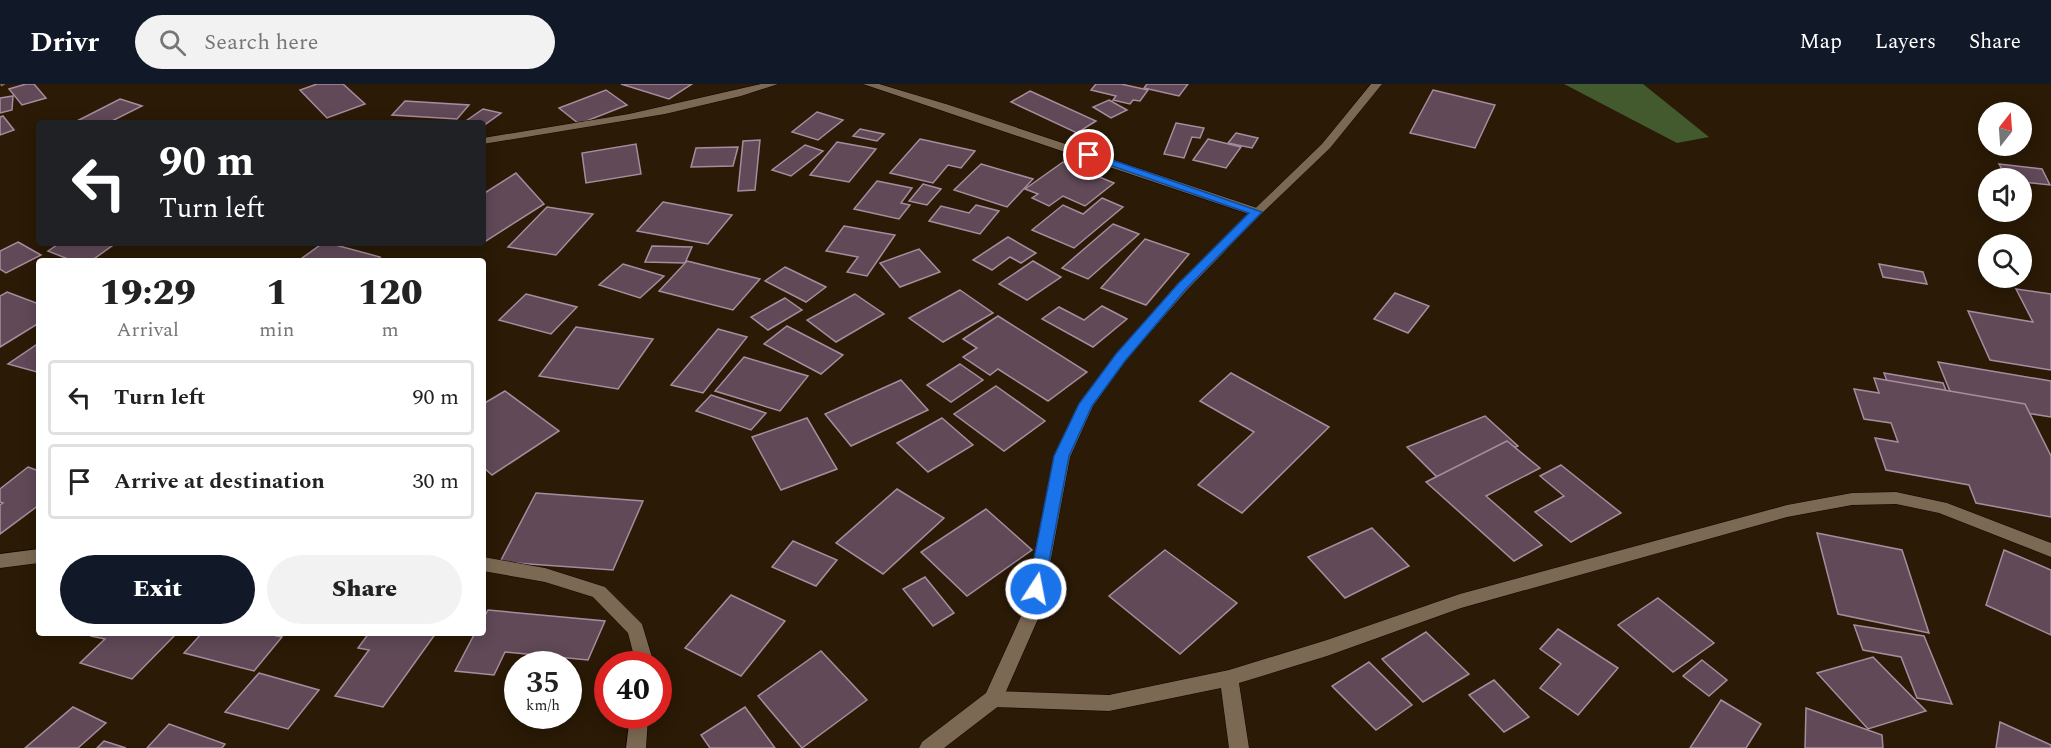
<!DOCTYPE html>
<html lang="en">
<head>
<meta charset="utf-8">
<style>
	:root { --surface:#fff; --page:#f2f2f2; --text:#222; --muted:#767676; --line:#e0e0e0; --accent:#111827 }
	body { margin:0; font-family:Spectral,serif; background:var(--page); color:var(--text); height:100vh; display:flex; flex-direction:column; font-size:22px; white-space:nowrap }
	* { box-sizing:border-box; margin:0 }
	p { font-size:20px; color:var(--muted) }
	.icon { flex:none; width:33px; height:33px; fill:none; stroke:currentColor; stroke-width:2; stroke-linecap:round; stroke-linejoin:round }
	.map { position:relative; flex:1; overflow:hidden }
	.panel { position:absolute; left:36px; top:174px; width:450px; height:378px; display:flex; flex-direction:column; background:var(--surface); border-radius:6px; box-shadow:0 3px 15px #0003 }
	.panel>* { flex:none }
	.top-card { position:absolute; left:36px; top:36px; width:450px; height:126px; border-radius:6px; box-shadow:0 3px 15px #0003; background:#202124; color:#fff; overflow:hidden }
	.needle { width:39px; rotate:17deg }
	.tools { position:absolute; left:1978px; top:18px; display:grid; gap:12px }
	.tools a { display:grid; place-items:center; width:54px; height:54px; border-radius:50%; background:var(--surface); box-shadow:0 3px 15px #0003; font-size:30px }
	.speed { position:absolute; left:504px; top:567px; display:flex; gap:12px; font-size:30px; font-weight:700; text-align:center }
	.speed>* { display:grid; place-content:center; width:78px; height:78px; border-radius:50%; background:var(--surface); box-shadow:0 3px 15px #0003; line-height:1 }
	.speed small { font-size:15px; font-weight:400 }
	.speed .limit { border:9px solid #d22; background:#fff; color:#111 }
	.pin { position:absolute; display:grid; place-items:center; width:51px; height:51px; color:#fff; margin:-26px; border:3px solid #fff; border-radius:50%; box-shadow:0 2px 6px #0007 }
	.me { position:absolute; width:66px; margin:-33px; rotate:11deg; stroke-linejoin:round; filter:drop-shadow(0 0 4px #0008) }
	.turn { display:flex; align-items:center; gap:21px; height:126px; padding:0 24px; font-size:27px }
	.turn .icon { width:78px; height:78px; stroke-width:2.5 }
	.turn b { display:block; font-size:42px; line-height:51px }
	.eta { display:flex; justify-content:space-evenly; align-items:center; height:102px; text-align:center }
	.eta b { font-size:36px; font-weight:800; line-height:42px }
	.button { display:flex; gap:12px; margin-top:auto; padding:12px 24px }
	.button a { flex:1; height:69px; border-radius:36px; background:var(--accent); color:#fff; font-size:24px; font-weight:800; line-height:69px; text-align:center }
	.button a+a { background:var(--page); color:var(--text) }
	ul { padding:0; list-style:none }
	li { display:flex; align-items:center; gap:18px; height:75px; margin:0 12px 9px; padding:0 12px; border:3px solid var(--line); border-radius:6px }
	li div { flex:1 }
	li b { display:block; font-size:22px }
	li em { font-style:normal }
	header { display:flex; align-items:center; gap:36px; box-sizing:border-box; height:84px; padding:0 30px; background:var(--accent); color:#fff }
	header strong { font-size:28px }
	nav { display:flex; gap:33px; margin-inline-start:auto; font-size:21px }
	.search { width:420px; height:54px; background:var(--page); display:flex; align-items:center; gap:15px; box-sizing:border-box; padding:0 21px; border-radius:33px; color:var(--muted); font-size:22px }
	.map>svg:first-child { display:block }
	.forest { fill:#425a2e }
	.building { fill:#614958; stroke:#a78c9d; stroke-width:1.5 }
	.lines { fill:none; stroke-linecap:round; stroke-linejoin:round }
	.street-casing { stroke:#120500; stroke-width:1 }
	.secondary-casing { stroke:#120500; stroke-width:1 }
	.street { fill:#7c6953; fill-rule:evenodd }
	.secondary { fill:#7c6953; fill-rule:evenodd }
	.route { fill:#1a73e8; stroke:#114b97; stroke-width:1.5 }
</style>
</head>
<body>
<header>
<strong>Drivr</strong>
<div class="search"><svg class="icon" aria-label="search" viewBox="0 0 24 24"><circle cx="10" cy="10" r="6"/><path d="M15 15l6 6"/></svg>Search here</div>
<nav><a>Map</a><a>Layers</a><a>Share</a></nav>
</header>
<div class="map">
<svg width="2051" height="664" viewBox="0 0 2051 664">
	<rect width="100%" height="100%" fill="#2a1a06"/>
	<path class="forest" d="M1564,0H1643L1709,53L1677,59Z"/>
	<g class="building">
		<path d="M26,0H34L46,14L22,21L9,5Z"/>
		<path d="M317,0H343L365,20L327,34L300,6Z"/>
		<path d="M621,0H692L669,15Z"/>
		<path d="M1096,0H1121L1148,6L1140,17L1133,16L1130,20L1113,16L1116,12L1091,6Z"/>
		<path d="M1147,0H1188L1179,12L1144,4Z"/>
		<path d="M606,6L627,21L579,40L559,24Z"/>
		<path d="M1433,6L1495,21L1475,64L1410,49Z"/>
		<path d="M1030,7L1096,37L1077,49L1011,18Z"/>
		<path d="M13,12L12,26L0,29V14Z"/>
		<path d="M120,15L142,22L108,39L75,38Z"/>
		<path d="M1109,16L1127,26L1111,34L1093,23Z"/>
		<path d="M405,17L469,21L457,35L392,31Z"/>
		<path d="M483,25L501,29L483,42V39H463Z"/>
		<path d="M817,28L843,36L818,56L792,48Z"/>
		<path d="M3,32L14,46L0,51V33Z"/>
		<path d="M1176,39L1204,44L1200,54L1192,53L1184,74L1164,70Z"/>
		<path d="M860,45L884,50L877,57L853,52Z"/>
		<path d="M1236,49L1258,54L1252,64L1228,59Z"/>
		<path d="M920,55L975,67L961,84L948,81L933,99L890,89Z"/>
		<path d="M1208,55L1241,63L1226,84L1193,76Z"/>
		<path d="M760,56L755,106L738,107L743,57Z"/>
		<path d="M837,58L876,65L849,98L810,91Z"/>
		<path d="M636,60L641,90L586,99L582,69Z"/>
		<path d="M805,61L823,67L791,92L772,86Z"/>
		<path d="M738,63L733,82L691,83L696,64Z"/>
		<path d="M1063,78L1114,99L1085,122L1063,112L1049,122L1032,114L1038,110L1025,105Z"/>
		<path d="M981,80L1033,95L1007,123L954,106Z"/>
		<path d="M1999,80L2042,85L2050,101L2022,98V94H2007Z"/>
		<path d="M516,89L544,120L486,157L483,153V110Z"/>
		<path d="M877,97L912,104L901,119L910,121L899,135L854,125Z"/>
		<path d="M923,100L941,105L927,121L909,117Z"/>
		<path d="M1102,114L1123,123L1074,164L1032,146L1063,121L1083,130Z"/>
		<path d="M663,118L732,131L708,160L637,147Z"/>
		<path d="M976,121L999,127L980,150L929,137L941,122L969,129Z"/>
		<path d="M547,123L593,130L556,171L508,163Z"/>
		<path d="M1113,140L1139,150L1088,195L1062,184Z"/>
		<path d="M844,142L895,151L867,192L847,188L858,173L826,167Z"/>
		<path d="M1008,153L1036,169L1021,179L1010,173L992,186L973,176Z"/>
		<path d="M1145,155L1189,170L1146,221L1101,204Z"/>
		<path d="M18,158L41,171L6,189L0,185V167Z"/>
		<path d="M60,159H116L91,177H73L48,167Z"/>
		<path d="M323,159H328L380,173L375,177H298Z"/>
		<path d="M652,162L692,163L685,179L645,178Z"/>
		<path d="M919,165L940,188L900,203L880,179Z"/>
		<path d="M687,177L760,195L733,226L659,207Z"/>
		<path d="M1033,177L1061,193L1027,216L999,200Z"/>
		<path d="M623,180L664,192L640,214L599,201Z"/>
		<path d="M1879,180L1923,188L1927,200L1883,193Z"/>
		<path d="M785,183L826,203L806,218L765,197Z"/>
		<path d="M2016,205L2051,210V286L1990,276L1968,227L2033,238Z"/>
		<path d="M960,206L993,229L943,258L909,234Z"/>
		<path d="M7,208L39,220V239L0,263V212Z"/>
		<path d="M1395,209L1429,222L1408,249L1374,235Z"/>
		<path d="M526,210L577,223L551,250L499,236Z"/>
		<path d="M855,210L884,230L836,258L807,236Z"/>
		<path d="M785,214L802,226L768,246L751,233Z"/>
		<path d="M1102,222L1127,235L1093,263L1042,235L1059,223L1084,236Z"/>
		<path d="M998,232L1087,288L1048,317L998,285L990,291L963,273L977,264L963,255Z"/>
		<path d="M787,242L843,271L821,290L764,260Z"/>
		<path d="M576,243L653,255L618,305L539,292Z"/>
		<path d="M718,245L747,253L703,309L671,301Z"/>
		<path d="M39,259V287L37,288L8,280Z"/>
		<path d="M744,273L808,292L780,327L715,307Z"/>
		<path d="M1938,278L2051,297V333L1954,317Z"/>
		<path d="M960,280L983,296L951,318L927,301Z"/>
		<path d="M1231,289L1329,343L1242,429L1198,401L1254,348L1200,317Z"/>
		<path d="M1884,289L1943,299L1952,321L1892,311Z"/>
		<path d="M1874,294L2025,320L2051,372V433L1976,419L1969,401L1886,386L1875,354L1898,358L1891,339L1864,335L1854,305L1879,309Z"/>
		<path d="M901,296L928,326L851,362L825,330Z"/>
		<path d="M996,302L1045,337L1004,367L954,330Z"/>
		<path d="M505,307L559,347L492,391L483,383V320Z"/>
		<path d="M711,311L766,329L751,346L696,327Z"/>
		<path d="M1485,332L1518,362L1439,395L1407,363Z"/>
		<path d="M807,334L837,385L781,406L752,353Z"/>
		<path d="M942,334L973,361L928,388L897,359Z"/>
		<path d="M1507,357L1540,384L1486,412L1542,461L1514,477L1426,398Z"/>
		<path d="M1561,381L1621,429L1571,458L1535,428L1564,412L1540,392Z"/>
		<path d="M28,383L39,387V421L0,450V421L3,419L0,418V405Z"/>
		<path d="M897,405L944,434L883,490L836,459Z"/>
		<path d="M536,409L643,417L613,486L500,478Z"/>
		<path d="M986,425L1032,466L967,512L921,468Z"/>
		<path d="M1372,444L1409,482L1345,514L1308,473Z"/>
		<path d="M1817,449L1902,466L1929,549L1838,530Z"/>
		<path d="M793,457L837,476L816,502L772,483Z"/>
		<path d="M1165,466L1237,519L1180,570L1109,512Z"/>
		<path d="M2004,466L2051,486V551L1986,521Z"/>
		<path d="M925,493L954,529L933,542L903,505Z"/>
		<path d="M731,511L785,537L741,592L685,564Z"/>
		<path d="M1658,514L1714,559L1673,588L1618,541Z"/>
		<path d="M488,526L605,537L588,576L505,568L494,591L455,587L475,549H483V535Z"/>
		<path d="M1854,541L1924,552L1952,620L1917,614L1901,573L1863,566Z"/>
		<path d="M1558,545L1618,584L1578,631L1540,604L1561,580L1540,565Z"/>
		<path d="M1426,548L1469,590L1423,618L1382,575Z"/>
		<path d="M93,549H177L132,595L80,579L105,555L91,552Z"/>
		<path d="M202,549H264L282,553L254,587L184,569Z"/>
		<path d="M369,549H436L383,623L335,612L369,566L358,564Z"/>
		<path d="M821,567L867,616L802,664L758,612Z"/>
		<path d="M1873,573L1926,627L1868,645L1817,589Z"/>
		<path d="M1702,576L1727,596L1709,612L1683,592Z"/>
		<path d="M1369,578L1412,621L1376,646L1332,602Z"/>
		<path d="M259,589L319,606L288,645L225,628Z"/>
		<path d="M1494,596L1529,633L1504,648L1469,611Z"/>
		<path d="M1721,616L1761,640L1746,664H1690Z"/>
		<path d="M73,623L106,639L78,664H25Z"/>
		<path d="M745,623L775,664H710L701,651Z"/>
		<path d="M1806,624L1882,651L1883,664H1805Z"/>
		<path d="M2000,638L2051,661V664H1996Z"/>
		<path d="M169,640L225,660L222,664H147Z"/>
		<path d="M104,657L126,664H97Z"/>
	</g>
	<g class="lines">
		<g class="street-casing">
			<g id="street">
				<path d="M0,0H6L1,3Z"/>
				<path d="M761,0H778L741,12L665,30L483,60V54L629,30Z"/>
				<path d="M863,0H879L949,21L1260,125L1262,128L1260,131H1252Z"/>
				<path d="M1896,408L1947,419L2051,459V473L1939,429L1896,420L1852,421L1787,433L1461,524L1327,572L1239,599L1249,664H1229L1221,604L1109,627L993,623L986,621L984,615L986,609L993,607L1109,611L1229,586L1327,556L1460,510L1787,421L1852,409Z"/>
				<path d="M39,465V479L0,484V470Z"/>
				<path d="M483,473L545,484L605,503L642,540L654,580H636L628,549L593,513L545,498L483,487Z"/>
				<path d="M630,632H648L646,664H626Z"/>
			</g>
		</g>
		<g class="secondary-casing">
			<path id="secondary" d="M1371,0H1382L1330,64L1260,131L1187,206L1126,276L1093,322L1070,373L1041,528L1000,621L944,664H919L922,658L986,609L1023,528L1054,373L1081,316L1116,270L1177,200L1322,60Z"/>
		</g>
		<use href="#street" class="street"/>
		<use href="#secondary" class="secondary"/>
	</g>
	<path class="route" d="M1089,68L1262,128L1186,205L1125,277L1092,322L1069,372L1044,505L1042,510L1036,511L1031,510L1028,505L1054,372L1079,320L1116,270L1178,200L1249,129L1086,73V69Z"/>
</svg>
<div class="tools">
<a><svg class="needle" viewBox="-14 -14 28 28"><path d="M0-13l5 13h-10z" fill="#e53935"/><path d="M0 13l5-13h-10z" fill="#767676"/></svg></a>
<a><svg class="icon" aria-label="sound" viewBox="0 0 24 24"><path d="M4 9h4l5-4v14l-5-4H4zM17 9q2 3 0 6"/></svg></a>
<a><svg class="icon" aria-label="search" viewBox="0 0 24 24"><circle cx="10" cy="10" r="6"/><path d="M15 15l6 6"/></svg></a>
</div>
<div class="speed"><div>35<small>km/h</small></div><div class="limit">40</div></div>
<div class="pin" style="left:1089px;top:71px;background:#d93025"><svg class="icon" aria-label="arrive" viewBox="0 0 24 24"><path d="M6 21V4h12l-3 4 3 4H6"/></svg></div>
<svg class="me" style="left:1036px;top:505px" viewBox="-20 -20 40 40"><circle r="17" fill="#1a73e8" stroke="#fff" stroke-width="3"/><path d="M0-11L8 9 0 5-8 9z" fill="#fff"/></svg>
<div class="top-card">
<div class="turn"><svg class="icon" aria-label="left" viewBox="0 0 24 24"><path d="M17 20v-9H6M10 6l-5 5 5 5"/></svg><div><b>90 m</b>Turn left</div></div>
</div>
<section class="panel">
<div class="eta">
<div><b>19:29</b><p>Arrival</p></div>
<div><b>1</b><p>min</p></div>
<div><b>120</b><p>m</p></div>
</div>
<ul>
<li><svg class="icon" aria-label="left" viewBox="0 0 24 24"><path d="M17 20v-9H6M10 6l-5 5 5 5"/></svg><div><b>Turn left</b></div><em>90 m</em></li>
<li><svg class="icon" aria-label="arrive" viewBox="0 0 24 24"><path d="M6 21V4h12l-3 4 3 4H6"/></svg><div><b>Arrive at destination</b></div><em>30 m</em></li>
</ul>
<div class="button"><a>Exit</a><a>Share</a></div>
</section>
</div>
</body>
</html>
